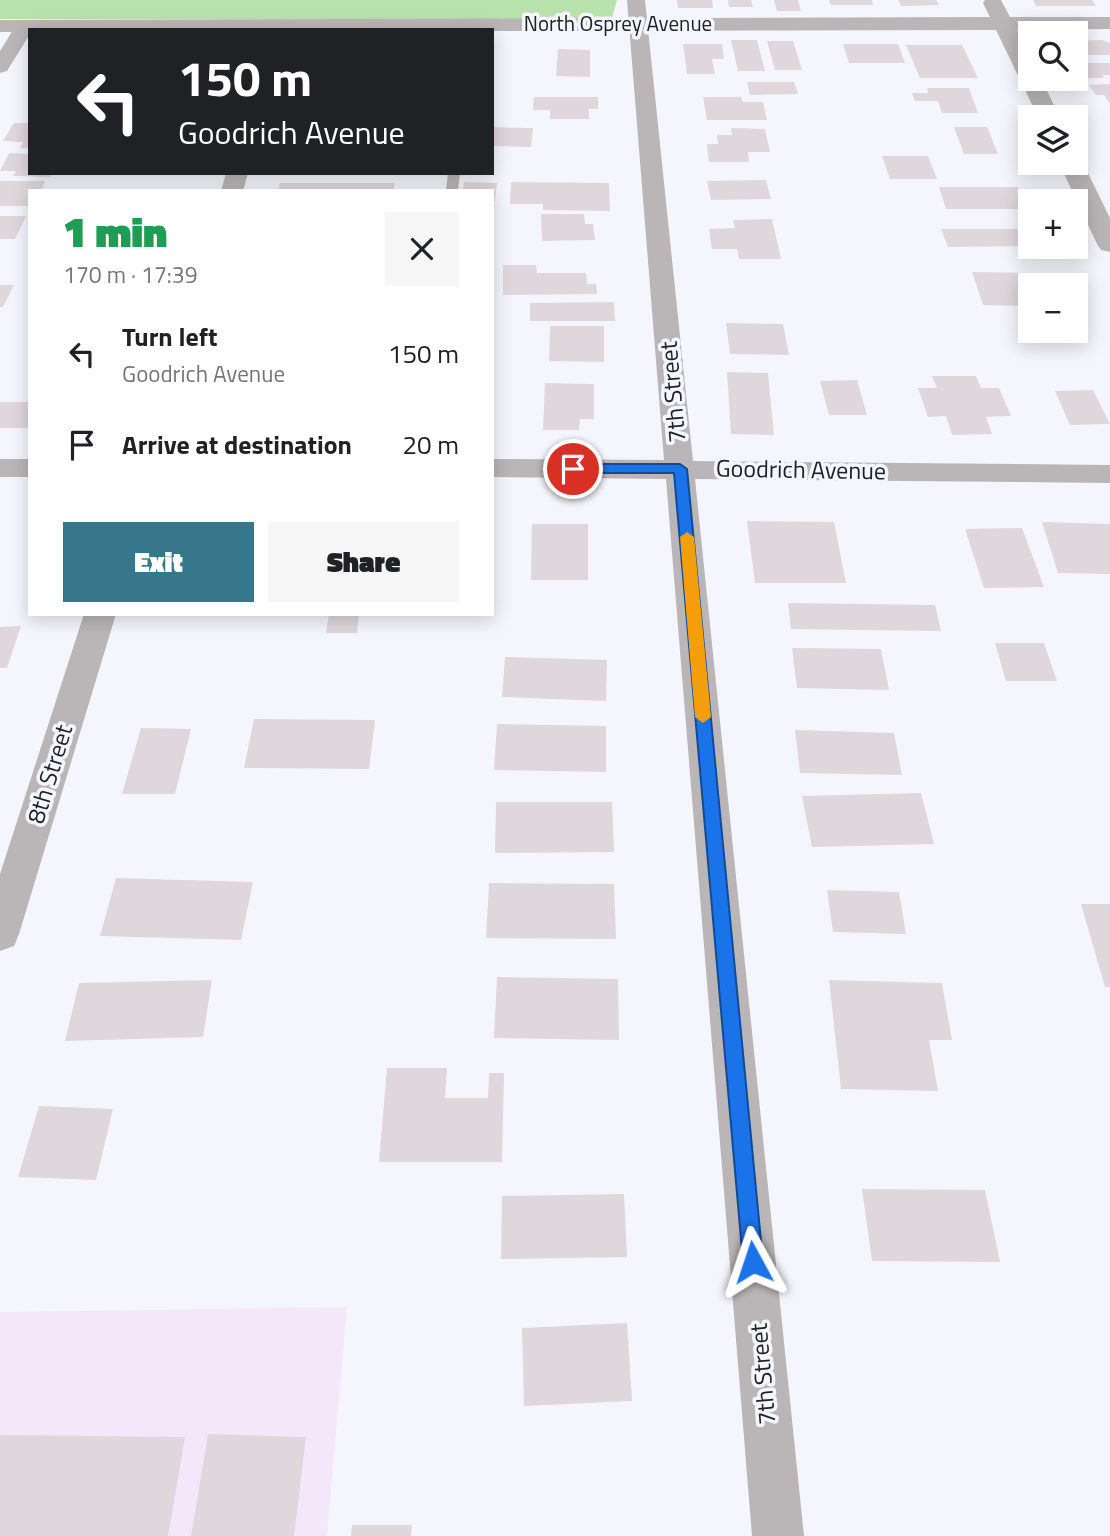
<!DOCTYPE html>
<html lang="en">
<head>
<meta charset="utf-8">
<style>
	:root { --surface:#fff; --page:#f6f6f6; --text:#202124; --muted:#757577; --accent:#37778b }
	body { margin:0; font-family:"Titillium Web",sans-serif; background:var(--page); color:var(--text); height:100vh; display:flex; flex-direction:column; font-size:26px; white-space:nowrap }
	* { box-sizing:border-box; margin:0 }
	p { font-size:23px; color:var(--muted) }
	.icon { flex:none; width:38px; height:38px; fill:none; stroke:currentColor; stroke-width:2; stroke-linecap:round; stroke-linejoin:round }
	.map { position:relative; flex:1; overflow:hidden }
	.drawer { position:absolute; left:28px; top:189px; width:466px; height:427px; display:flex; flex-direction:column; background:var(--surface); border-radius:0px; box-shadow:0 4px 18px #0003 }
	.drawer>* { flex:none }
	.banner { position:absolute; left:28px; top:28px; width:466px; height:147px; border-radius:0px; box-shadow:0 4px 18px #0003; background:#202124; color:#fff; overflow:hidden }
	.controls { position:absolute; left:1018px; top:21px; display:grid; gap:14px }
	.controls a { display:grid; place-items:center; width:70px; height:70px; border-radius:0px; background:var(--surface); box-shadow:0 4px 18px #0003; font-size:35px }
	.pin { position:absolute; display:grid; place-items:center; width:60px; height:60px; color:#fff; margin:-30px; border:4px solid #fff; border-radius:50%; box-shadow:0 2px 7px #0007 }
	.me { position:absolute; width:77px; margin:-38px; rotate:355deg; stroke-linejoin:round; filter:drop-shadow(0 0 5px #0008) }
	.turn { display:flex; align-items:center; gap:24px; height:147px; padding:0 35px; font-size:32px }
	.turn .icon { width:91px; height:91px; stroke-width:2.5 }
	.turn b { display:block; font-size:49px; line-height:60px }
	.round { display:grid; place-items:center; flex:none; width:74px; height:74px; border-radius:0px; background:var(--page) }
	.headline { display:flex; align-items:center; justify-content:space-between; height:119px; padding:0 35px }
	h1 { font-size:42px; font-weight:800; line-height:52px; color:#1e9e55 }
	.cta { display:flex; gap:14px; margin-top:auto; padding:14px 35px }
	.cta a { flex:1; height:80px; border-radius:0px; background:var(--accent); color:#fff; font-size:28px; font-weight:800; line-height:80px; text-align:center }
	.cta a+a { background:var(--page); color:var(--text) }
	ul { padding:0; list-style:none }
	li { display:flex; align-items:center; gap:21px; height:91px; padding:0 35px }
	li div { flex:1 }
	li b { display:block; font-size:26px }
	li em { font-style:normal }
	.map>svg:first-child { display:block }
	.commercial { fill:#f4e7fa }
	.green { fill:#b8e2ab }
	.building { fill:#dfd7db }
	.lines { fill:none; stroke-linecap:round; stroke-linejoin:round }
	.service { fill:#bab6b7; fill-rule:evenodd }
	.minor { fill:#bab6b7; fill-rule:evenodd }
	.tertiary { fill:#bab6b7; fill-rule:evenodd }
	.route { fill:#1a73e8; stroke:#114b97; stroke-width:2 }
	.slow { fill:#f59e0b }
	.labels { text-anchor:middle; stroke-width:7; stroke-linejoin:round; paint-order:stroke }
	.far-street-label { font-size:21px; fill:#222224; stroke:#f5f6fd }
	.street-label { font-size:24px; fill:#222224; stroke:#f5f6fd }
</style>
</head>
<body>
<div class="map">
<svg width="1110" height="1536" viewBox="0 0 1110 1536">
	<rect width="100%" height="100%" fill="#f5f6fd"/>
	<path class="commercial" d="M347,1307L327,1536H0V1312Z"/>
	<path class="green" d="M0,0H617L612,18L581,19H0Z"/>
	<g class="building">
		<path d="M677,0H712L713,8H678Z"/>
		<path d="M728,0H751L753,7H729Z"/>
		<path d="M774,0H798L801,11H777Z"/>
		<path d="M829,0H872L873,5H831Z"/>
		<path d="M898,0H936L939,5L901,6Z"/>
		<path d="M1033,0H1092L1096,6H1036Z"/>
		<path d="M731,40H757L765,71H738Z"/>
		<path d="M1102,40L1110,43V55H1076V41Z"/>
		<path d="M767,41H793L802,70H775Z"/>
		<path d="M683,44H722L724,59H712L715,74H687Z"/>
		<path d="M843,44H898L905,63H849Z"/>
		<path d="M906,45H962L978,78H920Z"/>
		<path d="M558,49L590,50V77L556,76Z"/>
		<path d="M1079,63H1110V75H1102L1104,78H1088Z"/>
		<path d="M747,82H794L798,94L750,95Z"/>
		<path d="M1110,84V104L1104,95H1096L1089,85Z"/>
		<path d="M927,88H969L978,113H942L938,101H915L912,93H928Z"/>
		<path d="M534,97H598V109H589V119H550V110H533Z"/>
		<path d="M703,97H741L743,102H763L767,120H707Z"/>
		<path d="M14,123H30V148H20L23,142L3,141Z"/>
		<path d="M492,127L533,128L531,147L492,146Z"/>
		<path d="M954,127H987L998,154H964Z"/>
		<path d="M731,128L765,129L770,152H748L749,162H709L707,144H718L717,135H732Z"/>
		<path d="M9,153L30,154V173H52L50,177L13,176L16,171H0Z"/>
		<path d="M882,156H928L937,179H890Z"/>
		<path d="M766,180L771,199L711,200L707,181Z"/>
		<path d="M0,181H45L41,191H30V206H0Z"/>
		<path d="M464,182L497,183L495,202H492V191H463Z"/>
		<path d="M511,182L609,183L610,211L543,210V204H510Z"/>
		<path d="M280,183H395L393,191H278Z"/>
		<path d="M939,187H1018L1027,209H946Z"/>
		<path d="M541,214H584L585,224H593L595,240L542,241Z"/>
		<path d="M0,216H26L15,239H0Z"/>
		<path d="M772,219L781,259H739L737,249H712L709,229L735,228L733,220Z"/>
		<path d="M941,229H1026L1031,246L948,247Z"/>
		<path d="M503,265H536L537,273H586L587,284H596L597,294L503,295Z"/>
		<path d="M972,272L1041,273L1046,285H1031V306L983,305Z"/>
		<path d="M0,285H14L3,307H0Z"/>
		<path d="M614,302L615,321H530V303Z"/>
		<path d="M726,323L783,324L789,355L730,354Z"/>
		<path d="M550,326H604V362L549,361Z"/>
		<path d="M727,372L768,373L774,435L731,434Z"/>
		<path d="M932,376H976L981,388H999L1011,416L986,417L992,434L952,435L946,416L928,417L918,388H937Z"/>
		<path d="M857,380L867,415H829L820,381Z"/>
		<path d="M545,383L594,384V419H580L579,430H543Z"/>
		<path d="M1093,390L1110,424L1070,425L1055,391Z"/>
		<rect x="0" y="402" width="30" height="26"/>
		<path d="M747,521L834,522L846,583H755Z"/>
		<path d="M1042,522L1110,524V574L1058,573Z"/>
		<path d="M532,524H588V580H531Z"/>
		<path d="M1022,528L1044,587L984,588L965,529Z"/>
		<path d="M788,603L935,605L941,631L791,629Z"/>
		<path d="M329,614H359L357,633H326Z"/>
		<path d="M21,626L7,668H0V627Z"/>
		<path d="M995,643H1044L1057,681H1006Z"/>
		<path d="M792,648L881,649L889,690L797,688Z"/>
		<path d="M505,657L607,660L606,701L502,697Z"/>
		<path d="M254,719L375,720L369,769L244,768Z"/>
		<path d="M497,724L606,726V772L494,770Z"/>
		<path d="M141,728L191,729L175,794H122Z"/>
		<path d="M795,730L894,733L902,775L800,773Z"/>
		<path d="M921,793L934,844L812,847L802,796Z"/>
		<path d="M496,802H612L614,852L495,853Z"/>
		<path d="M116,878L253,882L241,940L100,936Z"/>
		<path d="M489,883L614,884L616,939L486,938Z"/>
		<path d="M827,890L899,892L906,934L833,932Z"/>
		<path d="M1081,904H1110V987H1105Z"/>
		<path d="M497,977L618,979L619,1040L494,1038Z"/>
		<path d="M212,980L203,1037L65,1041L79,983Z"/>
		<path d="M829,980L942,983L952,1040H929L938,1091L841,1089Z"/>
		<path d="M387,1068H447L445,1098H488L489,1073H504L502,1162H379Z"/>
		<path d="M39,1106L113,1109L96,1180L18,1177Z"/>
		<path d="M862,1189L985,1190L1000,1262L872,1261Z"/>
		<path d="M624,1194L627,1257L501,1259L502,1196Z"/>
		<path d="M627,1323L632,1401L524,1406L522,1328Z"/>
		<path d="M208,1434L306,1437L294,1536H191Z"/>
		<path d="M0,1435L185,1437L168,1536H0Z"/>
		<path d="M352,1525H412L411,1536H351Z"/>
	</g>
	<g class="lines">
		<path class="service" d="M448,173H460L458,191H446Z"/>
		<g class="minor">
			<path d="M627,0H645L693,461L1110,465V483L695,479L804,1536H752L666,479L492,477V459L664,460Z"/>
			<path d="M25,20L35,26L7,71L0,73V51L18,22Z"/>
			<path d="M226,173H248L243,191H221Z"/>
			<rect x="0" y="459" width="30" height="18"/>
			<path d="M84,614H116L19,934L14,946L0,951V874Z"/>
		</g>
		<g class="tertiary">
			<path d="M985,0H1001L1010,17H1110V29L1017,30L1031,58V79H1041L1060,117H1038L996,30L0,32V20L990,17L983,3Z"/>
			<path d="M1076,157L1083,163L1110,218V252L1101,250L1097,244L1059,163H1076Z"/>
		</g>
	</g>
	<path class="route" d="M680,464L687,469L763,1262L760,1270L753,1273L746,1270L743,1262L674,473H573L566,469L573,464Z"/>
	<path class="slow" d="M687,532L694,537L711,717L703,723L695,717L680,537Z"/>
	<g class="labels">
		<g class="far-street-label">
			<text x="618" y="31">North Osprey Avenue</text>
		</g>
		<g class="street-label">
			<text transform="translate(673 392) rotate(-95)" y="8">7th Street</text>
			<text transform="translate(801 470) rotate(1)" y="8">Goodrich Avenue</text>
			<text transform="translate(50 774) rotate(-73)" y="8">8th Street</text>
			<text transform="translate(763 1374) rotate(-95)" y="8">7th Street</text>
		</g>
	</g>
</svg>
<div class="controls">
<a><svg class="icon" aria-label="search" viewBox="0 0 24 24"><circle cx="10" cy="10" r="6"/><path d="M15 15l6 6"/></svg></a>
<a><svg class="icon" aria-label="layers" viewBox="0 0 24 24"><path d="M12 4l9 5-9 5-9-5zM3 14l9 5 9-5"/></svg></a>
<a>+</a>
<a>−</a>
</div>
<div class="pin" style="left:573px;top:469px;background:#d93025"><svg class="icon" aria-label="arrive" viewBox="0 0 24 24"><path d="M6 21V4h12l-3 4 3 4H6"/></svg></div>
<svg class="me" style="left:753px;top:1262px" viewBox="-20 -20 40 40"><path d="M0-17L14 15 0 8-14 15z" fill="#1a73e8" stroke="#fff" stroke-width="4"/></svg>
<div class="banner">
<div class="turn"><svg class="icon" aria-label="left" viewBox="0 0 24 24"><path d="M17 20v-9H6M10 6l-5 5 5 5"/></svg><div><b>150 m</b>Goodrich Avenue</div></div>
</div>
<section class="drawer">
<div class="headline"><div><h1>1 min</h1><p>170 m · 17:39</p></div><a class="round"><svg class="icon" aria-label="close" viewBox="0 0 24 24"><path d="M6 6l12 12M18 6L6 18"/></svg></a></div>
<ul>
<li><svg class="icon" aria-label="left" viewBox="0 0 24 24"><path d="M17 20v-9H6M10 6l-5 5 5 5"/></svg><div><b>Turn left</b><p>Goodrich Avenue</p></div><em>150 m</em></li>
<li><svg class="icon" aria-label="arrive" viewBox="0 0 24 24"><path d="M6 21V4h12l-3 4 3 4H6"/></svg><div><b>Arrive at destination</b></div><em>20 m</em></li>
</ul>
<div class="cta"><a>Exit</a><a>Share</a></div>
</section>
</div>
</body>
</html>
